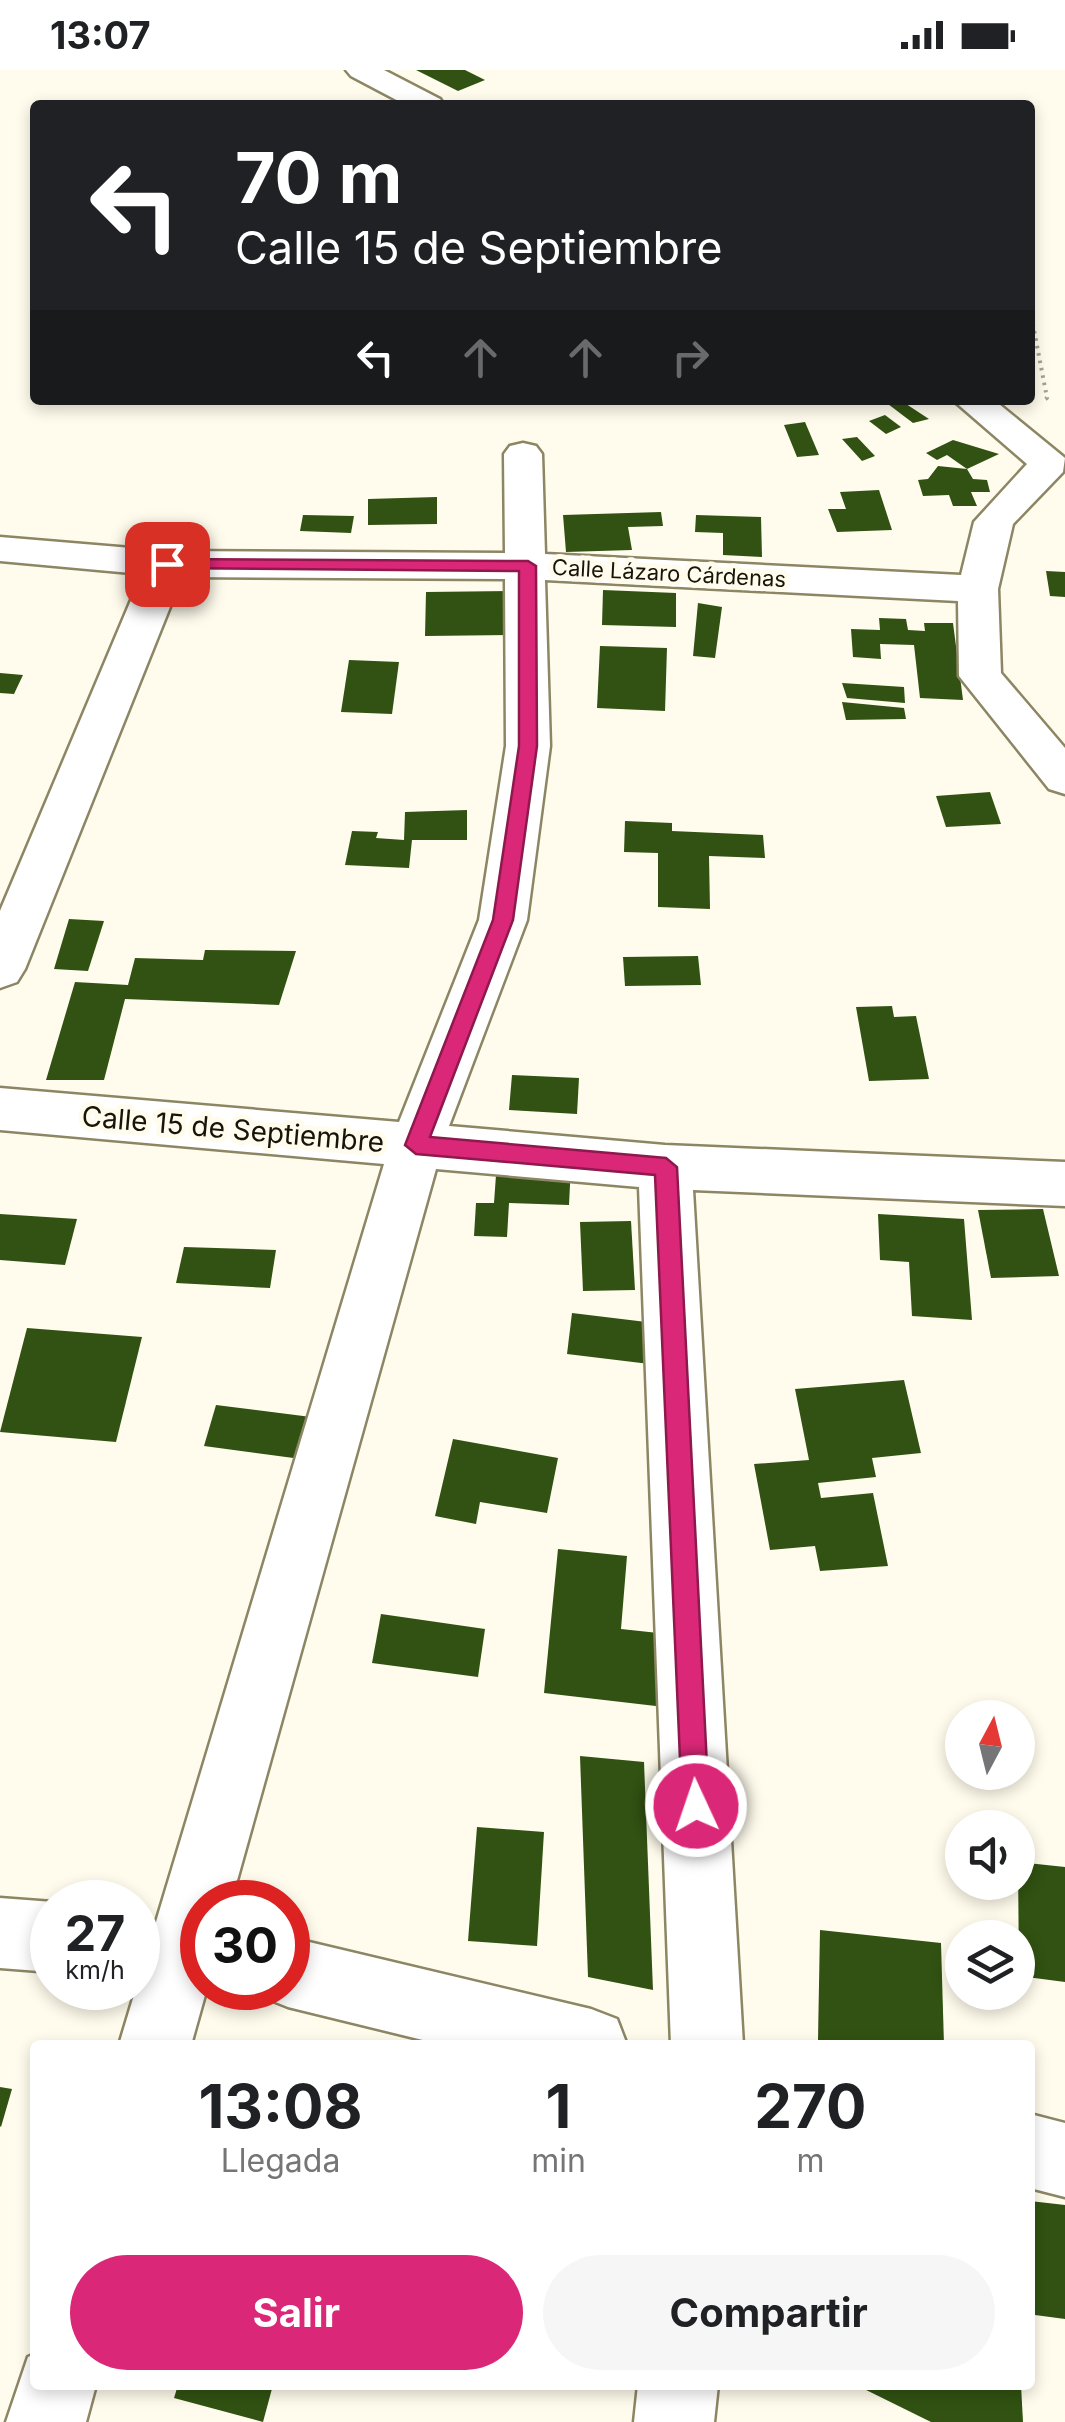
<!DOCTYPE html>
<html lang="es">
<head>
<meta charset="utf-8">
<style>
	:root { --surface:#fff; --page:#f6f6f6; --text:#202124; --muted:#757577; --accent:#db2777 }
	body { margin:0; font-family:Inter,sans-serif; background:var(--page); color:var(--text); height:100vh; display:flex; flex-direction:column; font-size:38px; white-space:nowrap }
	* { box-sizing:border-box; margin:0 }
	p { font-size:32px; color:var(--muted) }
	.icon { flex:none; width:55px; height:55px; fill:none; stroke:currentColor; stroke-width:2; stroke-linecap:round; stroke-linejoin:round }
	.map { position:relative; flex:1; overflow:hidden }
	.sheet { position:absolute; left:30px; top:1970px; width:1005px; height:350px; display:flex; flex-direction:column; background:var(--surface); border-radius:10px; box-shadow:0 5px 15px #0003 }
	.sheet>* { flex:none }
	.hud { position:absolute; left:30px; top:30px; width:1005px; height:305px; border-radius:10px; box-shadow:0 5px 15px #0003; background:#202124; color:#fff; overflow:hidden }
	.needle { width:65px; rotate:7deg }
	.fabs { position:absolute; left:945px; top:1630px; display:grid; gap:20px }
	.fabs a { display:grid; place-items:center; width:90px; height:90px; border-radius:50%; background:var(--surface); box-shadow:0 5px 15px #0003; font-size:50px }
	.speed { position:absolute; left:30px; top:1810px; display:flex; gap:20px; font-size:50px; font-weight:700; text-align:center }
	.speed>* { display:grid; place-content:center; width:130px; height:130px; border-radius:50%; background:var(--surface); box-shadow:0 5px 15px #0003; line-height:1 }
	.speed small { font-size:25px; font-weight:400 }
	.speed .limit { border:15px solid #d22; background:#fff; color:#111 }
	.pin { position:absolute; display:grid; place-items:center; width:85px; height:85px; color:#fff; margin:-42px; border-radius:20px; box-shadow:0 5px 15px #0006 }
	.me { position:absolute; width:110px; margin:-55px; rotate:357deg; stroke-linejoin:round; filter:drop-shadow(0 0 8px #0008) }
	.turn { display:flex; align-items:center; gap:35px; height:210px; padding:0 40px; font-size:45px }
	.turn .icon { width:130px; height:130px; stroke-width:2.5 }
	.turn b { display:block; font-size:70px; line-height:85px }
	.lanes { display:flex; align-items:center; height:95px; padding:0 40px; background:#0003; justify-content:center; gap:50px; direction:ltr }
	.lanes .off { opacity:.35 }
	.eta { display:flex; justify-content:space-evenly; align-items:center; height:170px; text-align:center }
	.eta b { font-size:60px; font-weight:700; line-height:70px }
	.primary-button { display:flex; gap:20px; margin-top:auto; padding:20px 40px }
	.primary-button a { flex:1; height:115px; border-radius:60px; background:var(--accent); color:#fff; font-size:40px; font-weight:700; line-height:115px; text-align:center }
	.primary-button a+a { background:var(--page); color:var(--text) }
	.status { display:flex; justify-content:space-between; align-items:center; height:70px; padding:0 50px; background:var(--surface); direction:ltr }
	.status svg { height:28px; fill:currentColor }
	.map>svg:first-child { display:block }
	.building { fill:#315212 }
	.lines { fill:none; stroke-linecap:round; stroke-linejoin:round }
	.minor-casing { stroke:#8d8664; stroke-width:5 }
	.path { stroke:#a5a294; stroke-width:4; stroke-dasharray:2.5 5; stroke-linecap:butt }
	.minor { fill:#fff; fill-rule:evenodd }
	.route { fill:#db2777; stroke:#8e194d; stroke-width:2.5 }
	.labels { text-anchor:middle; stroke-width:10; stroke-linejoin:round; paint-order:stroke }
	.far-street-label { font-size:22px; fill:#181508; stroke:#fffced }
	.street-label { font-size:28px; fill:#181508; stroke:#fffced }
</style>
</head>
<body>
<div class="status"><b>13:07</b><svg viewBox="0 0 49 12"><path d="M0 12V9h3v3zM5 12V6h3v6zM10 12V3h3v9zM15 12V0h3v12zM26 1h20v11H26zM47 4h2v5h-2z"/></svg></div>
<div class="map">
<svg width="1065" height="2352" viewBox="0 0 1065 2352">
	<rect width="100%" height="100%" fill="#fffced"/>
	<g class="building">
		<path d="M416,0H465L485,10L458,21Z"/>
		<path d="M900,330L929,349L913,353L884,331Z"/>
		<path d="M885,345L901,357L886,364L869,351Z"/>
		<path d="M805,352L819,385L797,387L784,355Z"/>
		<path d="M857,367L875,386L862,391L842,369Z"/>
		<path d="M953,370L999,384L967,399L947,385L937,390L926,383Z"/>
		<path d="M938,396L967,399L973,409L987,410L990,422H971L977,436H953L949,425L923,426L918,410L928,409Z"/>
		<path d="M879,420L892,460L837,462L828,439H846L840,422Z"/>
		<path d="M437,427V454L368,455V429Z"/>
		<path d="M661,442L663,456L628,457L632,480L566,482L563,445Z"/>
		<path d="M303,445L354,446L351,463L300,461Z"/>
		<path d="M696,445L761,447L762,487L723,485V463L695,462Z"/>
		<path d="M1046,501L1065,502V527L1050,526Z"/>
		<path d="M603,520L676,523V557L602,555Z"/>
		<path d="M511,521L512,565L425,566L426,522Z"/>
		<path d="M698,533L722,537L715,588L693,586Z"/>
		<path d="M879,548L906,549L908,560L925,561L924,553H953L963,630L920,628L914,575L880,574L881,589L853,587L851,559L880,560Z"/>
		<path d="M600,576L667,578L665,641L597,638Z"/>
		<path d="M349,590L399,592L392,644L341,642Z"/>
		<path d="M0,603L23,605L14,624L0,623Z"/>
		<path d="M842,613L904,617L905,633L847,628Z"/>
		<path d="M842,632L904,638L906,649L846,650Z"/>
		<path d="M990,722L1001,754L946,757L936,726Z"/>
		<path d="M467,740V770H412L409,798L345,795L352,761L378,762L376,768L404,770L405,742Z"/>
		<path d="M625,751L672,753V761L763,765L765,788L709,786L710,839L658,837V783L624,782Z"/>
		<path d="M69,849L104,851L88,901L54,899Z"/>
		<path d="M205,880L296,881L279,935L125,929L104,1010H46L75,912L128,915L135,888L203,890Z"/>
		<path d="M698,886L701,915L625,916L623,887Z"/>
		<path d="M892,936L894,947L916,946L929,1009L869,1011L856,937Z"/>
		<path d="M512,1005L579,1008L577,1044L509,1040Z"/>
		<path d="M497,1091L571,1094L569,1135L509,1133L507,1167L474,1166L476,1133H494Z"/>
		<path d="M1043,1139L1059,1206L991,1208L978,1140Z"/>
		<path d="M0,1144L77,1149L65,1195L0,1190Z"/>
		<path d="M878,1144L964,1149L972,1250L912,1246L909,1192L880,1190Z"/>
		<path d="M631,1151L635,1220L583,1221L580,1152Z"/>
		<path d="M184,1177L276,1180L270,1218L176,1213Z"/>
		<path d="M572,1243L671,1255L666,1296L567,1284Z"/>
		<path d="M27,1258L142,1267L116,1372L0,1362Z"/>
		<path d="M904,1310L921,1383L872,1388L876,1407L818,1413L821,1428L873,1423L888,1496L820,1501L815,1476L770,1480L754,1394L809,1390L795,1319Z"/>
		<path d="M216,1335L311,1347L301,1389L204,1376Z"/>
		<path d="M453,1369L558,1388L547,1443L480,1432L476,1454L435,1446Z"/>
		<path d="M558,1479L627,1486L621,1559L677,1565L673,1638L544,1623Z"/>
		<path d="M381,1544L485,1559L478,1607L372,1593Z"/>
		<path d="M580,1686L644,1692L653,1920L588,1907Z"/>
		<path d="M477,1757L544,1762L537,1876L468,1871Z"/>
		<path d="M1018,1792L1065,1797V1912L1019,1906Z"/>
		<path d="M820,1860L941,1873L944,1975H867L818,1970Z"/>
		<path d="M0,2017L12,2019L1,2057L0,2056Z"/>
		<path d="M1030,2131L1065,2135V2249L1035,2245Z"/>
		<path d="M178,2315H273L263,2352L174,2328Z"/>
		<path d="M856,2315H1021L1023,2352H931Z"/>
	</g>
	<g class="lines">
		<g class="minor-casing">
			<g id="minor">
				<path d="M346,0H384L440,29L444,35H406L351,6Z"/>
				<path d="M953,330H994L1065,388L1063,402L1013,454L998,519L1001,603L1065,678V724L1049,719L959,606L958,531L545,510L550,676L527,850L449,1056L665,1075L1065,1092V1136L693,1120L743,1975H671L639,1117L436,1099L231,1832H202V1918H207L191,1975H119L384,1094L0,1060V1018L399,1052L479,850L506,676L505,509L182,507L25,899L17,912L0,918V841L142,504L0,491V467L167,481L505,483L504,384L510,376L523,373L536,376L542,384L545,484L961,505L974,452L1027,394Z"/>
				<path d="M0,1828L53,1832L52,1902L0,1898Z"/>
				<path d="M288,1867L591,1939L617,1949L627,1975H443L288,1937L263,1927L259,1918H288Z"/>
				<path d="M1030,2044L1065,2053V2127L1030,2118Z"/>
				<path d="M35,2284V2315H96L86,2352H6L28,2287Z"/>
				<path d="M638,2315H718L714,2352H634Z"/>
			</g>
		</g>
		<path class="path" d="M1030,239L1047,328L1042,331"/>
		<use href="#minor" class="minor"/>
	</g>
	<path class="route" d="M167,489L528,491L536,496L537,676L513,850L430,1067L666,1088L677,1097L709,1736L705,1745L696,1749L686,1745L682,1736L655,1105L416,1084L405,1075L493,850L519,676V501L161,498L159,494Z"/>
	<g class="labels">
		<g class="far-street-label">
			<text transform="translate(669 503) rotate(3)" y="8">Calle Lázaro Cárdenas</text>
		</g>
		<g class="street-label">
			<text transform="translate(233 1059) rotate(5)" y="10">Calle 15 de Septiembre</text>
		</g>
	</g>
</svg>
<div class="fabs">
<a><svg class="needle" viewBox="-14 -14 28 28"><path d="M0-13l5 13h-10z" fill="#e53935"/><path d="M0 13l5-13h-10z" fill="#757577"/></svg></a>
<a><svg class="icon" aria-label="sound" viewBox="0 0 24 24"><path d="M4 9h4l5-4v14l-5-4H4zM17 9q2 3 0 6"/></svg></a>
<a><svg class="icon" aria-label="layers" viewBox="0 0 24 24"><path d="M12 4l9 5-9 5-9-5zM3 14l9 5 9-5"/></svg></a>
</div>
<div class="speed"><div>27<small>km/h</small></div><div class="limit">30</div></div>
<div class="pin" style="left:167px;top:494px;background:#d93025"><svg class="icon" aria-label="arrive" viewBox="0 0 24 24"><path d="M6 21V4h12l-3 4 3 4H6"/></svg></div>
<svg class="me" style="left:696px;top:1736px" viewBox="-20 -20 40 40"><circle r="17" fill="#db2777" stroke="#fff" stroke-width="3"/><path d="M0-11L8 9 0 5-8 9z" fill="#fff"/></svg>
<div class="hud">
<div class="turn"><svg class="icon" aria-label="left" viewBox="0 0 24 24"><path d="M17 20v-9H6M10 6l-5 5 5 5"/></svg><div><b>70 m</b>Calle 15 de Septiembre</div></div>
<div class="lanes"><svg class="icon" aria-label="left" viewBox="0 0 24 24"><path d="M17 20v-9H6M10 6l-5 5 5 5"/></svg><svg class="icon off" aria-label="ahead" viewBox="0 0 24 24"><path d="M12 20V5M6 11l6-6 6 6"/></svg><svg class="icon off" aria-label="ahead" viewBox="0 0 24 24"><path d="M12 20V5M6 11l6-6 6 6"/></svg><svg class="icon off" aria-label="right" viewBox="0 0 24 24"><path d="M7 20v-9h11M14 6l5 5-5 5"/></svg></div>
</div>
<section class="sheet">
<div class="eta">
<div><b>13:08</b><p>Llegada</p></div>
<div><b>1</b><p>min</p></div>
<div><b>270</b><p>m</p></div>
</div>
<div class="primary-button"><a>Salir</a><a>Compartir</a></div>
</section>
</div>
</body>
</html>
